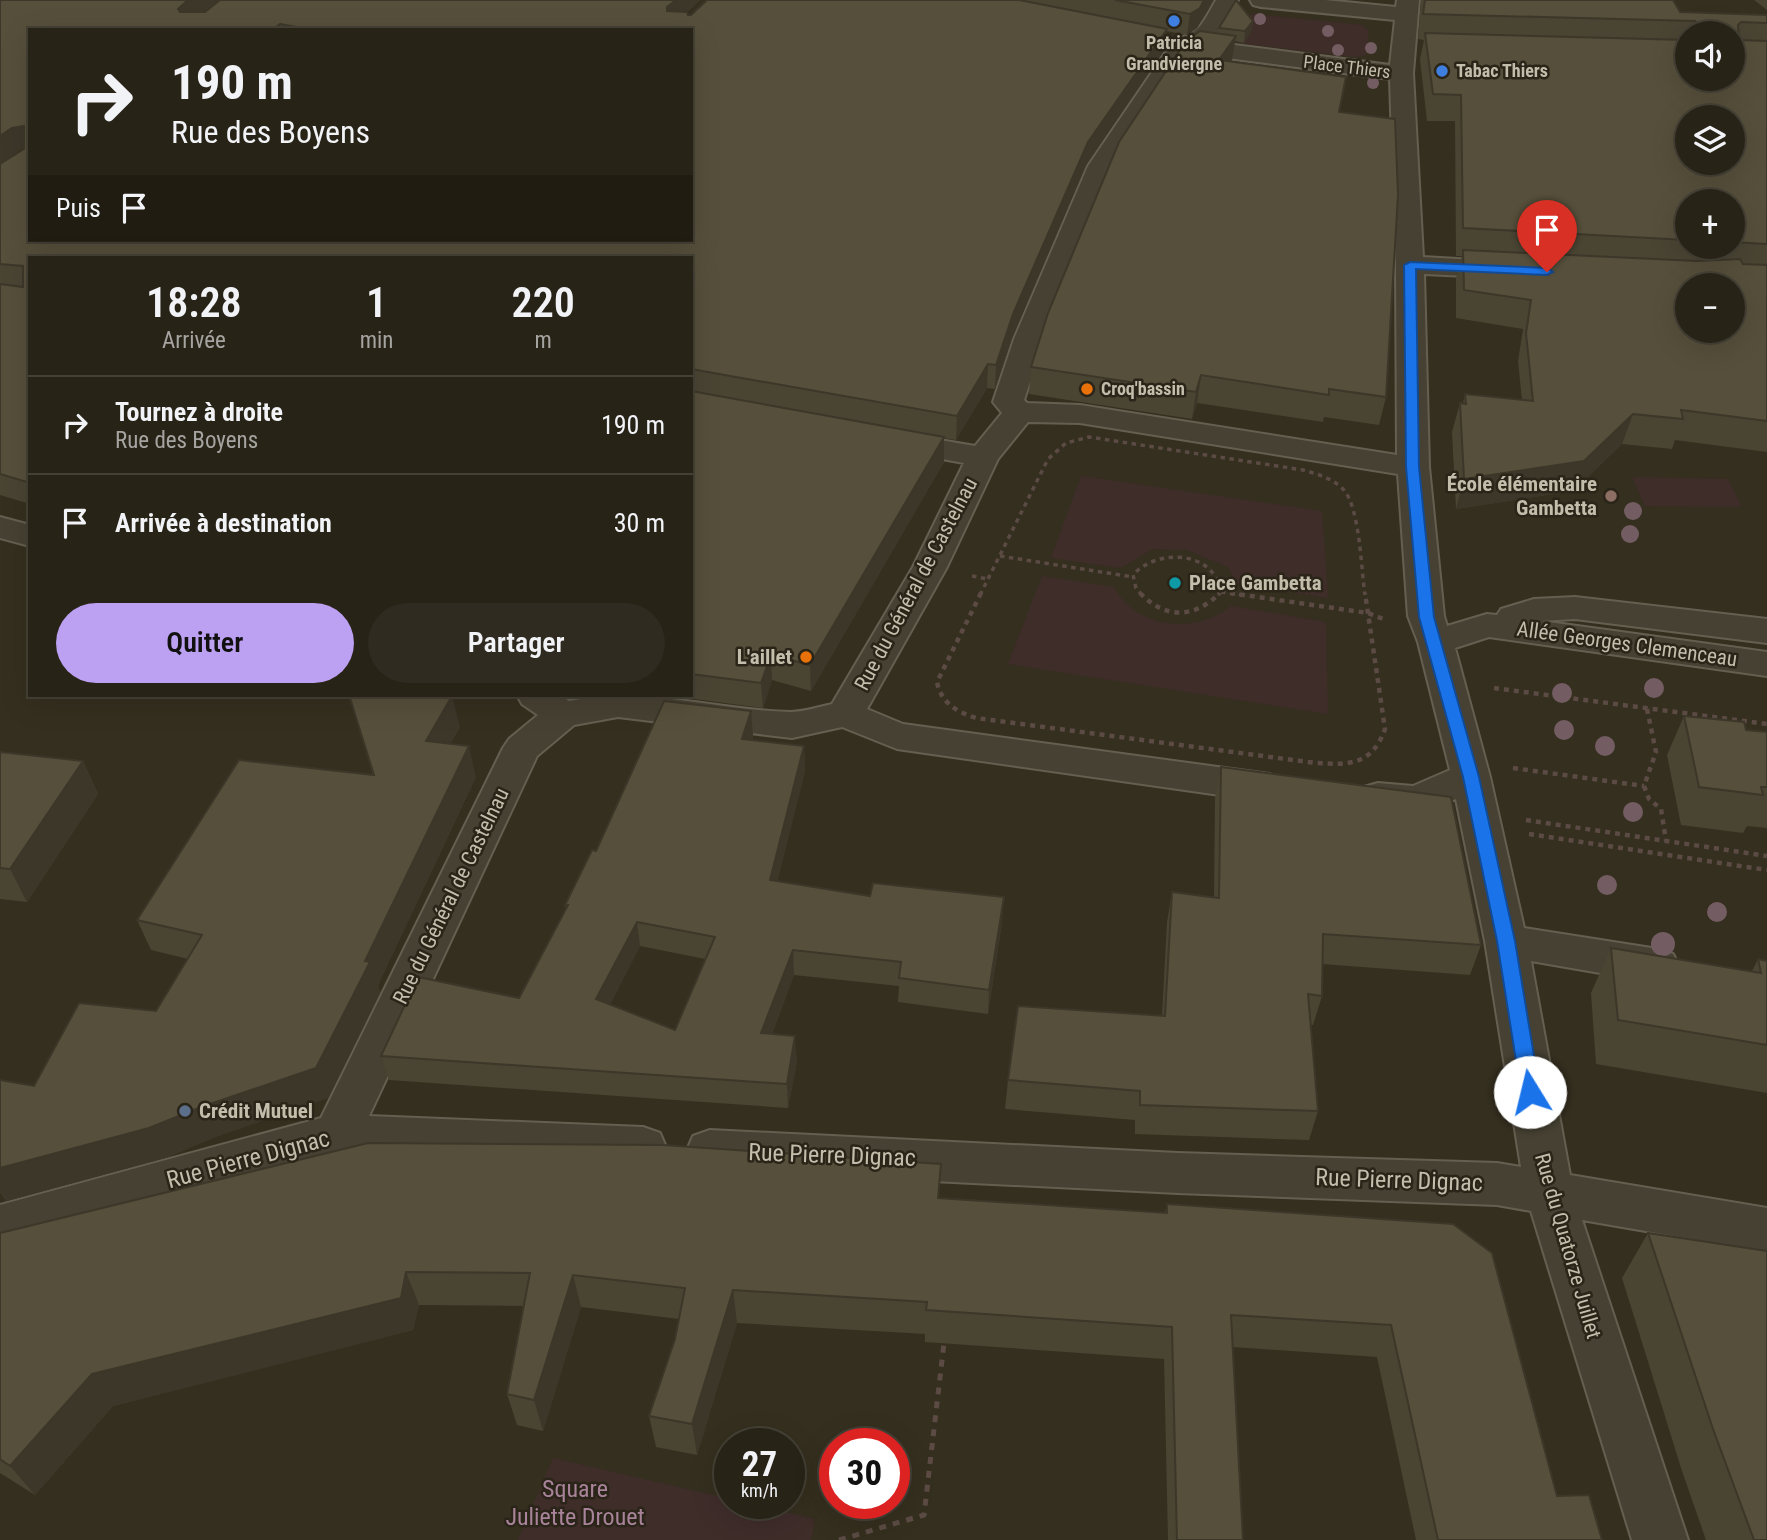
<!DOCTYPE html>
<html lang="fr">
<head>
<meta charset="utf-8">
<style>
	:root { --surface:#282317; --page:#302b20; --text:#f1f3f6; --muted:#a5a4a1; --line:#444036; --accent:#bca0f2 }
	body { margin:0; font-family:"Roboto Condensed",sans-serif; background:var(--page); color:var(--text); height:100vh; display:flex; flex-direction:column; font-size:26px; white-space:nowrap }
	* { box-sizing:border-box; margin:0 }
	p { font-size:23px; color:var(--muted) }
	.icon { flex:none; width:38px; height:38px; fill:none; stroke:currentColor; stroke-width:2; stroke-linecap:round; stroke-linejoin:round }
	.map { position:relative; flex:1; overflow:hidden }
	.side { position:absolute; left:28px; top:256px; width:665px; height:441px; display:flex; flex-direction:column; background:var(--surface); border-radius:0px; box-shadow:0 7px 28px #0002,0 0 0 2px var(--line) }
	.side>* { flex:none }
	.banner { position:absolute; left:28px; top:28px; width:665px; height:214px; border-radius:0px; box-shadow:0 7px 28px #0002,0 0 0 2px var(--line); background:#282317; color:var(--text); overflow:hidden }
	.controls { position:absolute; left:1675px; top:21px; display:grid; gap:14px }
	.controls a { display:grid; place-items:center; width:70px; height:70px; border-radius:50%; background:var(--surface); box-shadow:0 7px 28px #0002,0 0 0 2px var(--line); font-size:35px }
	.speed { position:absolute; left:714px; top:1428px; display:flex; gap:14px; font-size:35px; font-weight:700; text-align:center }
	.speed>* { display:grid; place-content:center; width:91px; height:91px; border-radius:50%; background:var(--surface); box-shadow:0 7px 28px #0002,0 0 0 2px var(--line); line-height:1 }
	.speed small { font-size:18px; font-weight:400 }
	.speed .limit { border:10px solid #d22; background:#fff; color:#111 }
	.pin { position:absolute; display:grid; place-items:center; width:60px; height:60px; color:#fff; margin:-72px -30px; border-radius:50% 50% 50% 0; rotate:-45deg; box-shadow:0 0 7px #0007 }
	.pin .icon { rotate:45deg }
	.me { position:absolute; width:77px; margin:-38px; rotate:351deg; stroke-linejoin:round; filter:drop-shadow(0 0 5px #0008) }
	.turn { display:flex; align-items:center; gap:24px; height:147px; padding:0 28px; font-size:32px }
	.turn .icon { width:91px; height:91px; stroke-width:2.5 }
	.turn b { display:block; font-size:49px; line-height:60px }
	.then { display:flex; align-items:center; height:66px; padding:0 28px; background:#0003; gap:14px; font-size:26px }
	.eta { display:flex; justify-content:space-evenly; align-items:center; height:119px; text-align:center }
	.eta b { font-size:42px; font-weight:600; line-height:49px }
	.action { display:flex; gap:14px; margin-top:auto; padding:14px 28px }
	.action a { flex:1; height:80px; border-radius:42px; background:var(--accent); color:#111; font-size:28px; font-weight:600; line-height:80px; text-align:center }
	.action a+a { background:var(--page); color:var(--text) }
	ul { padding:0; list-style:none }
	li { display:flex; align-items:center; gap:21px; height:98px; padding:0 28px; border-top:2px solid var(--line) }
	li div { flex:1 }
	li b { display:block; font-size:26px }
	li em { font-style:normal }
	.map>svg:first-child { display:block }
	.green { fill:#3f2d2a }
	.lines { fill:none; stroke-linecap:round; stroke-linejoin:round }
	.minor-casing { stroke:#645f50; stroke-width:4 }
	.path-far2 { stroke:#5b4b44; stroke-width:3.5; stroke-dasharray:4.5 4.5; stroke-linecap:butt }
	.path-far1 { stroke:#5b4b44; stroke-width:4.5; stroke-dasharray:5 5; stroke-linecap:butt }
	.path { stroke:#5b4b44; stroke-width:5; stroke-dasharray:7 7; stroke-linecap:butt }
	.minor { fill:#464132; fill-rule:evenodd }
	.tree { fill:#745d62 }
	.wall { fill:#4a4433; fill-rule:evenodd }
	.shaded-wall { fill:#3c3729 }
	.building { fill:#564f3b; stroke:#3c3729; stroke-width:2; fill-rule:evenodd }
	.route { fill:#1a73e8; stroke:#114b97; stroke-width:2 }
	.shop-dot { fill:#3f7fe0; stroke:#2a2518; stroke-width:2.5 }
	.food-dot { fill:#e8710a; stroke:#2a2518; stroke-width:2.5 }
	.education-dot { fill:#8d6e63; stroke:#2a2518; stroke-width:2.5 }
	.culture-dot { fill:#0f9aa8; stroke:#2a2518; stroke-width:2.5 }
	.service-dot { fill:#5c6f8a; stroke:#2a2518; stroke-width:2.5 }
	.labels { text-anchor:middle; stroke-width:5; stroke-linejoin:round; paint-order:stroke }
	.far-poi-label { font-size:18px; font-weight:bold; fill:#c3beac; stroke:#2a2518; text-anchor:start }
	.far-street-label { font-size:18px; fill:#c3beac; stroke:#2a2518 }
	.poi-label { font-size:21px; font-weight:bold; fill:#c3beac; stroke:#2a2518; text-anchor:end }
	.street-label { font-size:21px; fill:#c3beac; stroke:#2a2518 }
	.near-street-label { font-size:24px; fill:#c3beac; stroke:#2a2518 }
	.near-park-label { font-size:24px; fill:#a88399; stroke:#2a2518 }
</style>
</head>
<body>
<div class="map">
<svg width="1767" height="1540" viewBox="0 0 1767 1540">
	<rect width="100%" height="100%" fill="#352f1f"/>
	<g class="green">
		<path d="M1253,14L1362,25L1369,31L1366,55L1355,57L1239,43L1228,37L1242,18Z"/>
		<path d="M1081,476L1322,511L1328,598L1237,584L1228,567L1187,550L1153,549L1120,568L1051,558Z"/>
		<path d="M1632,477L1728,479L1742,507L1645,506Z"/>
		<path d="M1042,576L1114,587C1136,629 1196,635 1231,606L1326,622L1328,714L1008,664Z"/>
		<path d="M553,1458L730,1499V1503H749L815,1519L811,1540H518Z"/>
	</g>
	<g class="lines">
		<g class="minor-casing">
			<g id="minor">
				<path d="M1216,0H1238L1219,34L1211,42L1390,65L1395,20L1261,7L1253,5L1250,0H1325L1396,7L1397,0H1419L1413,73L1423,257L1509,262L1519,264L1523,270L1519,276L1509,278L1424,274L1429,467L1444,616L1447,626L1487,614L1497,615L1501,609L1534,599L1575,597L1767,619V643L1575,619L1541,621L1767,652V676L1489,637L1455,648L1490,777L1524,928L1658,949L1673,954L1679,966L1673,978L1658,983L1531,961L1570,1175L1767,1208V1252L1582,1220L1688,1540H1632L1531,1211L1497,1205L1178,1193L710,1170L693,1164L687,1150L693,1136L710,1130L1178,1153L1497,1163L1521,1167L1485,941L1456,799C1422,813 1401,818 1364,807L1358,797L1364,787L1378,783L1413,786L1450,770L1418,642L1408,616L1398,474L1080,423L1028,422L998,459L947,567L867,709L903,724L1269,774L1283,778L1288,788L1283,798L1269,802L897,749L842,727L792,738L618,717L574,725L537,756L369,1116L643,1127L660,1133L666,1147L660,1161L643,1167L337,1154L0,1249V1205L321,1118L503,748L509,739L538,715L522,704L517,695H560L569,701C647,686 714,710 790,712C803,712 819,707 832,704L913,567L964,463L882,448L877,441L882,434L893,432L975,446L1002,413L993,402L1014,339L1088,166L1165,53L1172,48L1170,45L1173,40C1201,33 1202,24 1216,0ZM1195,54L1390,79L1396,265L1397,455L1080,405L1027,403L1024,400L1044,339L1114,166L1181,63Z"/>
				<path d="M0,517L30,525V546L0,538Z"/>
			</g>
		</g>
		<g class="path-far2">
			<path d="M1000,556L1133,577"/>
			<path d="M972,576L988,579"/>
			<path d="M1221,592L1242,595"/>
			<path d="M980,595L1048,459L1066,443L1089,437L1303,470C1317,474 1332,478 1343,489C1360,507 1361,569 1365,595"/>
			<path d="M1142,595L1136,588L1133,575C1157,548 1214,550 1221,592L1218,595"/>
		</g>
		<g class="path-far1">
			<path d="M981,593L937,682C941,703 957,712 976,718L1316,763C1350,765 1372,765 1385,729L1365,593"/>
			<path d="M1140,593C1166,620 1195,618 1220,593"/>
			<path d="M1230,593L1368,613L1383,619"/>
			<path d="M1494,688L1767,724"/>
			<path d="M1647,709L1656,752L1644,786L1649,799L1661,809L1666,841"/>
			<path d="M1513,768L1644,786"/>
			<path d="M1526,820L1767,856"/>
			<path d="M1529,834L1767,870"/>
		</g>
		<path class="path" d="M839,1540L924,1515L944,1343"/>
		<use href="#minor" class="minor"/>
	</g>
	<g class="tree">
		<circle cx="1260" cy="19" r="6"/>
		<circle cx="1328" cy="31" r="6"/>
		<circle cx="1371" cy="48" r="6"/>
		<circle cx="1338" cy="50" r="6"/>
		<circle cx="1373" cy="83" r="6"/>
		<circle cx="1633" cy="511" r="9"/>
		<circle cx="1630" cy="534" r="9"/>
		<circle cx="1654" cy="688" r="10"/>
		<circle cx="1562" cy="693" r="10"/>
		<circle cx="1564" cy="730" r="10"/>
		<circle cx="1605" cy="746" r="10"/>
		<circle cx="1633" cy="812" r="10"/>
		<circle cx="1607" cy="885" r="10"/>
		<circle cx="1717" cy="912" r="10"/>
		<circle cx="1663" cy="944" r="12"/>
	</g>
	<g class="wall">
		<path d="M0,0H218L204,12L220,0H700L687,12L688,15H691L707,0H1213L1197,28L1187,35L1166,31L1164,50L1086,165L1012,338L995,389L987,388L956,440L944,438V462L811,691L772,680L763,708L679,697V695H691V257H30V504L0,495V164L23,149L19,150L0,164ZM30,30H691V240H30Z"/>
		<path d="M1421,0H1673L1680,12L1767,15V453V452L1675,440L1672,449L1622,444L1573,491L1456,509L1452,432L1460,403H1463L1465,394L1522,400L1518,361L1523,329L1456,318V278L1462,256H1456L1455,121H1427L1420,59L1424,40L1418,39ZM1687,33H1732L1687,79ZM1687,201H1732V247H1687Z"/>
		<path d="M1754,0H1767V10Z"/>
		<path d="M1253,21L1251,32L1244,43L1235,41L1232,60L1231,62L1339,112L1386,397L1379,425L1324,417L1323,422L1197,403L1192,419L1029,394L1031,367L1218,33L1219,28Z"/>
		<path d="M349,695L460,727L450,744L476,777L378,985L380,992L328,1098L215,1137L165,1158L6,1201L0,1192V1080L34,1086L156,1011L188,959L151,950L137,920L373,775Z"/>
		<path d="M751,711L753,736L752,740L804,746L805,771L777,882L1002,922L988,1014L898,1002L899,986L794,975L772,1034L797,1061L788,1108L389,1080L381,1056L519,998L566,909L565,905L596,851ZM640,946L705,959L675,1030L610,1004Z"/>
		<path d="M1684,716L1746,730L1767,732V828L1747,826L1743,833L1681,825L1667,755Z"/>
		<path d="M0,752L83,761L98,794L27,902L0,899Z"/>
		<path d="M1221,767L1481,945L1470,975L1322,964V996L1313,1025H1310L1318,1111L1309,1140L1135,1134V1120L1005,1109L1008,1080L1162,1015L1167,922L1172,892L1214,898L1215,798Z"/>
		<path d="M1611,948L1752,971L1758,959L1767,961V1093L1596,1064L1591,993Z"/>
		<path d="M940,1198L1165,1213L1167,1204L1453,1224L1557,1496L1602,1540H1416L1377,1357L1233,1347L1243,1540H1168L1164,1359L925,1342V1334L737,1323L697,1455L656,1447L649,1416L675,1339L679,1319L581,1307L543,1431L517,1425L507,1394L524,1306L419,1305L413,1330L113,1406L35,1495L0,1473V1233Z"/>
		<path d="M1648,1233L1767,1540H1706L1682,1471L1622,1278Z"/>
	</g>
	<g class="shaded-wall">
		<path d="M188,0H218L183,30L178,9Z"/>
		<path d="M676,0H700L669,28L667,7Z"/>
		<path d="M1204,0H1213L1197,28L1187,35L1190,14Z"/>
		<path d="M1253,21L1251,32L1244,43L1245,31Z"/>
		<path d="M280,24L281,30H272Z"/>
		<path d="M1167,29L1164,50L1086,165L1012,338L995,389L996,365L1013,314L1088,142Z"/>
		<path d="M1236,36L1232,60L1216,84L1219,60Z"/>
		<path d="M24,126L30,148L19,150L0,164V136L12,128Z"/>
		<path d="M988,364L987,388L956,440L957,416Z"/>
		<path d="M1201,375L1197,403L1192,419L1196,392Z"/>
		<path d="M1633,414L1622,444L1573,491L1456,509L1464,479Z"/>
		<path d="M944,437V462L811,691L810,665Z"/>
		<path d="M771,655L772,680L763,708L761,683Z"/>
		<path d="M452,696L460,727L434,772L426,741Z"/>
		<path d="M751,711L753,736L744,764L742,739Z"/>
		<path d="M469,746L476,777L378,985L380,992L328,1098L215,1137L165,1158L6,1201L0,1191V1168L365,961Z"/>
		<path d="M804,746L805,771L771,905L770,880Z"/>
		<path d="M83,761L98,794L27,902L10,869Z"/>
		<path d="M1004,897L1002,922L988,1014L989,990Z"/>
		<path d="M637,922L640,946L601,1023L596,999Z"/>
		<path d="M793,950L794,975L763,1057L761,1033Z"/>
		<path d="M795,1036L797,1061L788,1108L787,1084Z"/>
		<path d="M406,1272L419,1305L413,1330L113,1406L35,1495L10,1466L92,1374Z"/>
		<path d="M573,1275L581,1307L543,1431L534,1400Z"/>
		<path d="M733,1290L737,1323L697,1455L692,1424Z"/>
	</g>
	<g class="building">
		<path d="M0,0H188L178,9L180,12H205L220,0H676L667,7V11L687,12L688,15H691L707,0H1019L1167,29L1088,142L1013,314L996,365L988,364L957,416L691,369V257H30V483L0,474V284L23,287V266L0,264V164L24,149V126L12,128L0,136ZM280,24L312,30H691V240H30V30H272Z"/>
		<path d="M1115,0H1204L1200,8L1190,14Z"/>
		<path d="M1236,0L1253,21L1245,31L1219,28Z"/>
		<path d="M1425,0H1673L1680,12L1767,15V23L1741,22L1738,25L1739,40L1767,41V244L1732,242V201H1687V240L1463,228L1461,95L1433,94L1425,33L1687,40V79H1732V33H1698V24L1695,21L1423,14ZM1687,117H1732V163H1687Z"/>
		<path d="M1200,31L1236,36L1219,60L1346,77L1339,112L1395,119L1398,195L1386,397L1329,389V395L1201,375L1196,392L1031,367L1048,313L1119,142L1186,41Z"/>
		<path d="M1463,250L1697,261L1740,259L1743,264L1767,265V421L1681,410L1683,419L1633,414L1584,461L1464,479L1460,403L1466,404L1465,394L1533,401L1526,333L1531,300L1464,290ZM1687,285H1732V331H1687Z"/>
		<path d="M691,391L944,437L810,665L771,655L761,683L691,674Z"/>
		<path d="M349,695H447L452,696L426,741L469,746L365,961L370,962L316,1068L201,1107L149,1128L0,1168V1080L34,1086L79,1003L156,1011L202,935L137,920L239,760L374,775Z"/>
		<path d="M664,701L751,711L742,739L804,746L770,880L870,896L873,883L1004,897L989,990L899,978L901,962L793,950L761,1033L795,1036L787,1084L381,1056L418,977L519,998L568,905H565L592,850L596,851ZM637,922L715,937L675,1030L596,999Z"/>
		<path d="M1684,716L1744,722L1746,730L1767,732V787H1761L1763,795L1699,787Z"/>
		<path d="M0,752L83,761L10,869L0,868Z"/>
		<path d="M1221,767L1451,797L1481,945L1323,934L1322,996L1308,994L1318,1111L1140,1105V1091L1008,1080L1018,1006L1165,1016L1172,892L1219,898Z"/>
		<path d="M1611,948L1761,973L1758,959L1767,961V1045L1618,1020Z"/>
		<path d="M368,1143L663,1145L941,1164L938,1198L1167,1213V1204L1453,1224L1492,1253L1557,1496L1589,1495L1602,1540H1438L1391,1325L1231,1315L1243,1540H1177L1172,1327L926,1310L927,1302L733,1290L692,1424L649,1416L675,1339L685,1288L573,1275L534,1400L507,1394L530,1273L406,1272L401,1298L92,1374L10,1466L0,1459V1233Z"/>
		<path d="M1648,1233L1767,1251V1540H1754L1713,1429Z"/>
	</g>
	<path class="route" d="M1410,262L1547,268L1553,272L1547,275L1416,269L1419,467L1434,617L1479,777L1515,941L1540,1092L1537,1098L1530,1100L1524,1098L1521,1092L1497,941L1463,777L1419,617L1406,467L1404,265Z"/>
	<g class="shop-dot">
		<circle cx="1174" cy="21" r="7"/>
		<circle cx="1442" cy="71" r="7"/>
	</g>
	<g class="food-dot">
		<circle cx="1087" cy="389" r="7"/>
		<circle cx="806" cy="657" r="7"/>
	</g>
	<circle class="education-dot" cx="1611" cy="496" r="7"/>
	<circle class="culture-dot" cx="1175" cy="583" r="7"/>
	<circle class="service-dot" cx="185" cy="1111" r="7"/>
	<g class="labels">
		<g class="far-poi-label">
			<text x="1174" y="49" text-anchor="middle">Patricia<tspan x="1174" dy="21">Grandviergne</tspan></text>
			<text x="1456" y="77">Tabac Thiers</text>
			<text x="1101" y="395">Croq'bassin</text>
		</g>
		<g class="far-street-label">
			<text transform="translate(1347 67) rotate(7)" y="6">Place Thiers</text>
		</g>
		<g class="poi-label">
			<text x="1597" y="491">École élémentaire<tspan x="1597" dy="24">Gambetta</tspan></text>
			<text x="1189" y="590" text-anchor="start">Place Gambetta</text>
			<text x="792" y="664">L'aillet</text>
			<text x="199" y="1118" text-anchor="start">Crédit Mutuel</text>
		</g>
		<g class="street-label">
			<text transform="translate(916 584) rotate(-62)" y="7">Rue du Général de Castelnau</text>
			<text transform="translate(1627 644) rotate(8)" y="7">Allée Georges Clemenceau</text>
			<text transform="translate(451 896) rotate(-64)" y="7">Rue du Général de Castelnau</text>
			<text transform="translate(1568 1246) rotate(74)" y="7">Rue du Quatorze Juillet</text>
		</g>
		<g class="near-street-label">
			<text transform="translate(832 1155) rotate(2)" y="8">Rue Pierre Dignac</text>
			<text transform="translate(248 1159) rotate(-15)" y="8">Rue Pierre Dignac</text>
			<text transform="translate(1399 1180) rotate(2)" y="8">Rue Pierre Dignac</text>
		</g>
		<g class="near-park-label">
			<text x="575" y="1497">Square<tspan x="575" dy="28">Juliette Drouet</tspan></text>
		</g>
	</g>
</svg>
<div class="controls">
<a><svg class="icon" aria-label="sound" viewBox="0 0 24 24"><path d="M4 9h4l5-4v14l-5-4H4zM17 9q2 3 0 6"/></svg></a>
<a><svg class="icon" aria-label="layers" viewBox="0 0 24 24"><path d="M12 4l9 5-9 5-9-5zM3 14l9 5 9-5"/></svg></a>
<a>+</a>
<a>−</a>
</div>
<div class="speed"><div>27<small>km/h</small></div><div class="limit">30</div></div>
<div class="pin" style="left:1547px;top:272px;background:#d93025"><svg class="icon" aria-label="arrive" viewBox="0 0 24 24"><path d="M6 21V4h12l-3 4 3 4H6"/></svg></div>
<svg class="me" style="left:1530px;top:1092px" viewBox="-20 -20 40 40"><circle r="19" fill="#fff"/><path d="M0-13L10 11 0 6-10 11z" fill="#1a73e8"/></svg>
<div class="banner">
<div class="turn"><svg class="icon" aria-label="right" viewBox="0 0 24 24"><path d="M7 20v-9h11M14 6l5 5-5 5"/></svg><div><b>190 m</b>Rue des Boyens</div></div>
<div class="then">Puis<svg class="icon" aria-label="arrive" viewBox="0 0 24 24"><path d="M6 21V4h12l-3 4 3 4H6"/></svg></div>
</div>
<section class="side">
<div class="eta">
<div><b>18:28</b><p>Arrivée</p></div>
<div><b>1</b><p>min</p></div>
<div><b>220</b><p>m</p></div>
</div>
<ul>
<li><svg class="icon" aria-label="right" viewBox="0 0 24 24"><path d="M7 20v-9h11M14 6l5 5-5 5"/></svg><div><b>Tournez à droite</b><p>Rue des Boyens</p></div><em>190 m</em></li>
<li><svg class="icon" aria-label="arrive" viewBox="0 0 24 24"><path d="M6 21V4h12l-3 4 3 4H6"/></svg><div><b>Arrivée à destination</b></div><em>30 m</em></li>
</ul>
<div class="action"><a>Quitter</a><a>Partager</a></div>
</section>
</div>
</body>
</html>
